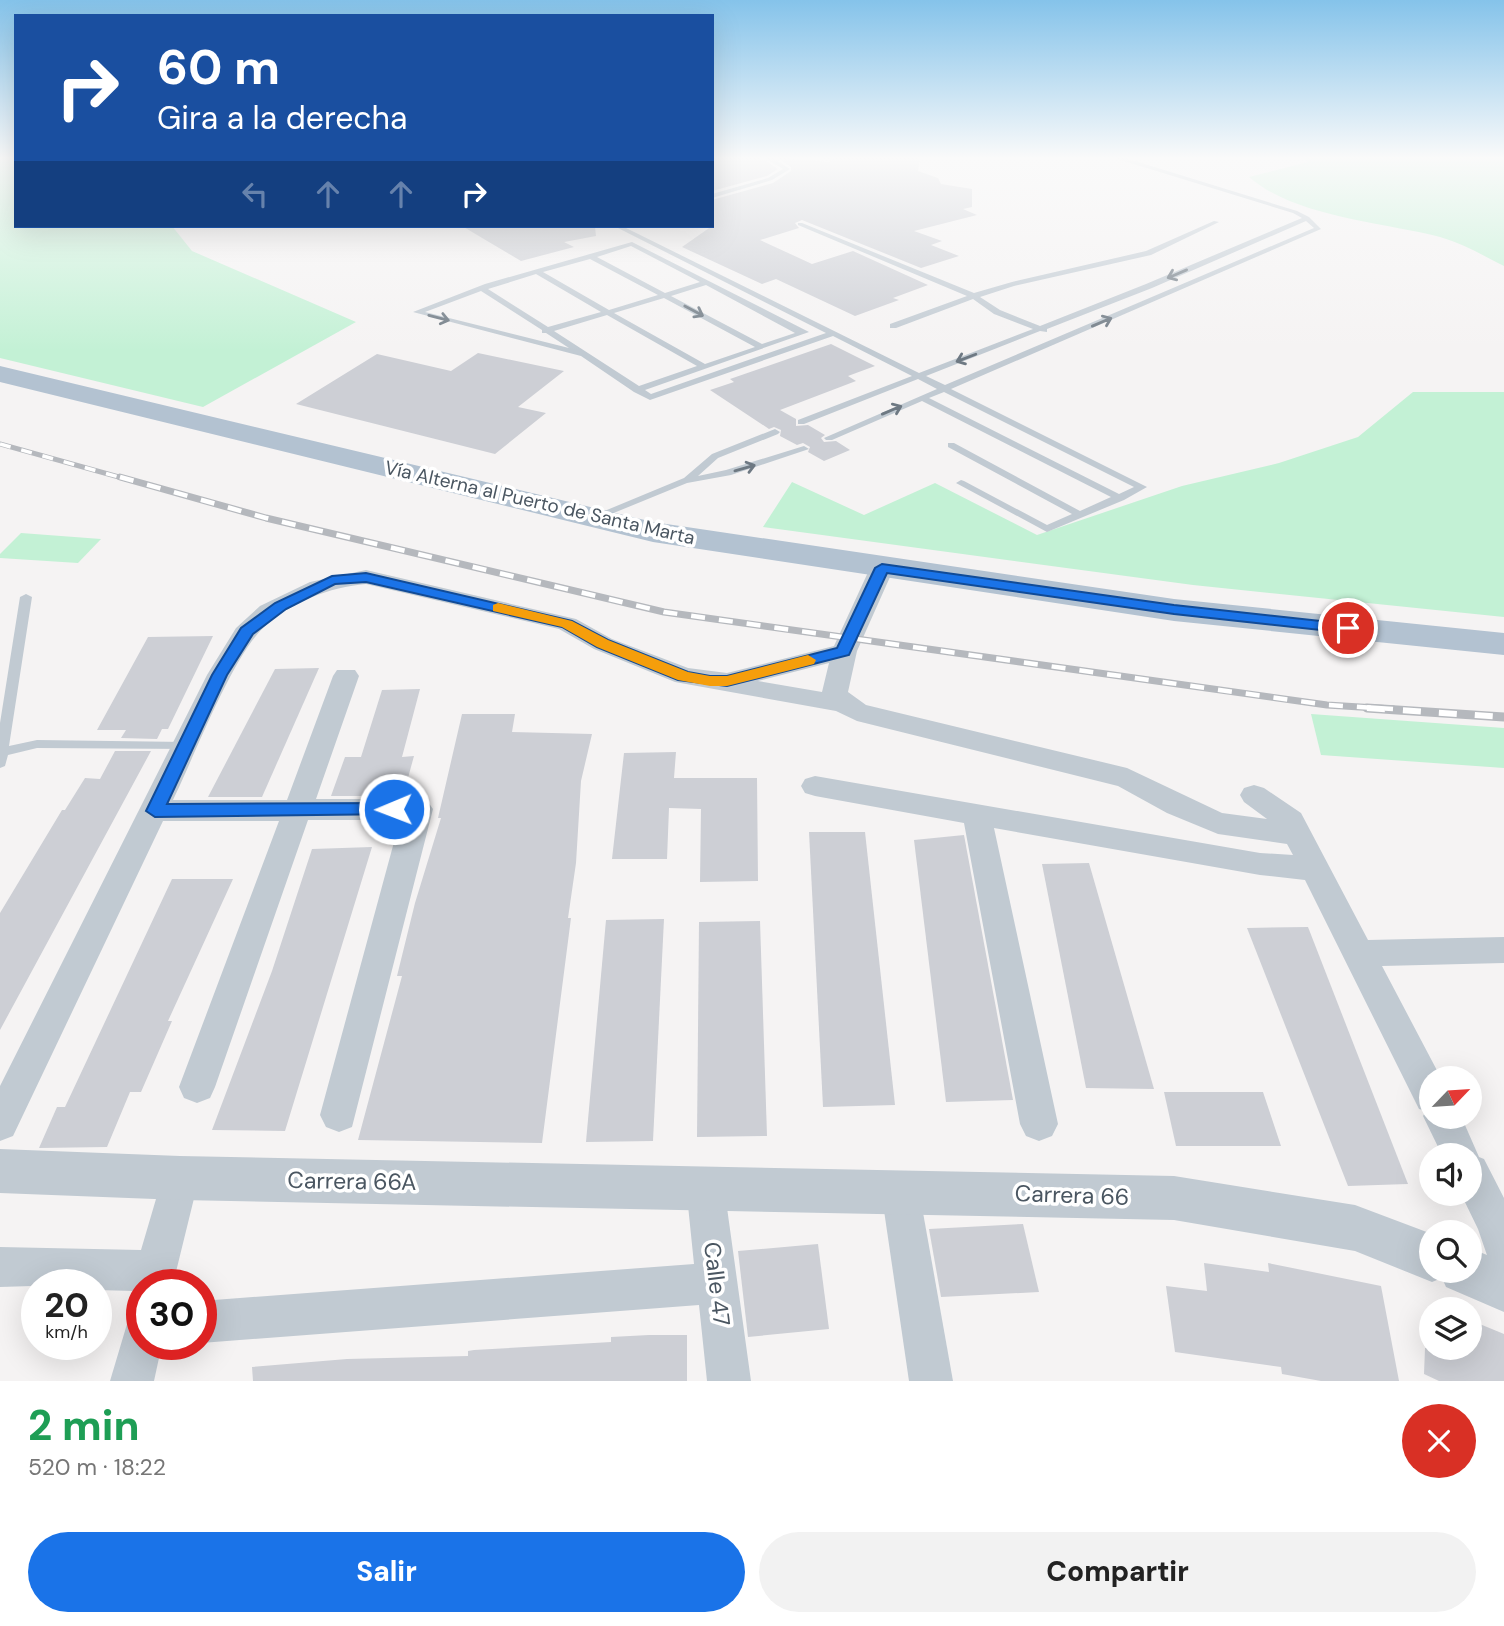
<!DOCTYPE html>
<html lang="es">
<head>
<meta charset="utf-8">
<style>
	:root { --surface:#fff; --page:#f2f2f2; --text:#222; --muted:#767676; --accent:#1a73e8 }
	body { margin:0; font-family:"DM Sans",sans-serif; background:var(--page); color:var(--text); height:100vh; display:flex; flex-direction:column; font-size:26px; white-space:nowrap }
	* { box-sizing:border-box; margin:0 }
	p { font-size:23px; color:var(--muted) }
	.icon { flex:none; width:38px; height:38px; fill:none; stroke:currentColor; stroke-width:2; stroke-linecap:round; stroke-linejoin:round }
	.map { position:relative; height:1381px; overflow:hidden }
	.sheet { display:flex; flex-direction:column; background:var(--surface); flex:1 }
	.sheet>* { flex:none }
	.top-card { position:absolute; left:14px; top:14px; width:700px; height:214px; border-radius:0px; box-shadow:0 7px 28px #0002; background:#1a4fa0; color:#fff; overflow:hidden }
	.needle { width:46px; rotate:65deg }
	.buttons { position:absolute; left:1419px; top:1066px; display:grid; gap:14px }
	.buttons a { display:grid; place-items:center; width:63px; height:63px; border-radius:50%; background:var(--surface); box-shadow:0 7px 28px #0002; font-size:35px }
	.speed { position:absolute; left:21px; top:1269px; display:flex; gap:14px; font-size:35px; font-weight:700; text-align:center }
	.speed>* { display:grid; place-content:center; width:91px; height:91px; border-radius:50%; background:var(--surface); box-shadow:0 7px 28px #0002; line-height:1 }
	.speed small { font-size:18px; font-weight:400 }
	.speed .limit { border:10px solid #d22; background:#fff; color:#111 }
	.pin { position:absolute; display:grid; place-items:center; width:60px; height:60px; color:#fff; margin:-30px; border:4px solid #fff; border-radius:50%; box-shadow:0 2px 7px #0007 }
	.me { position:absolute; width:77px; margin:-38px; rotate:269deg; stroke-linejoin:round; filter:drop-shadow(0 0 5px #0008) }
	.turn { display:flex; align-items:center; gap:24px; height:147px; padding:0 28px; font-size:32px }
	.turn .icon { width:91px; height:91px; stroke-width:2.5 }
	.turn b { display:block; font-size:49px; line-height:60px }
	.lanes { display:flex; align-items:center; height:66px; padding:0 28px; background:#0003; justify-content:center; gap:35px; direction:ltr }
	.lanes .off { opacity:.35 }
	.round { display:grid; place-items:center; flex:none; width:74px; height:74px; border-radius:37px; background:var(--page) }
	.overview { display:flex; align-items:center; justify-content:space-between; height:119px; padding:0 28px }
	h1 { font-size:42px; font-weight:800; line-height:52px; color:#1e9e55 }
	.cta { display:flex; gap:14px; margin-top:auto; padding:14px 28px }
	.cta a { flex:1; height:80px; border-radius:42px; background:var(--accent); color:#fff; font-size:28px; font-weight:800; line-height:80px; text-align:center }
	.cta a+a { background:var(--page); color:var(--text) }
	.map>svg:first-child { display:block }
	.green { fill:#c3f1d5 }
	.building { fill:#cdcfd5 }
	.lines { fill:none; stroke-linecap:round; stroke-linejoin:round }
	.service { fill:#c1cad2; fill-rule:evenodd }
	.minor { fill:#c1cad2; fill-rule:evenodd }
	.tertiary { fill:#c1cad2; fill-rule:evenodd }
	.primary { fill:#b3c2d1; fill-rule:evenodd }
	.rail-far2-casing { stroke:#b5b8bd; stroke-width:5 }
	.rail-far1-casing { stroke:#b5b8bd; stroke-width:7 }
	.rail-casing { stroke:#b5b8bd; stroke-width:9 }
	.rail-far2 { stroke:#fff; stroke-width:3.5; stroke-dasharray:11; stroke-linecap:butt }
	.rail-far1 { stroke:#fff; stroke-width:4.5; stroke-dasharray:14; stroke-linecap:butt }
	.rail { stroke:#fff; stroke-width:6; stroke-dasharray:18; stroke-linecap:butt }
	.oneway { stroke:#6e7983 }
	.route { fill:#1a73e8; stroke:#114b97; stroke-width:2 }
	.slow { fill:#f59e0b }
	.labels { text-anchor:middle; stroke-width:7; stroke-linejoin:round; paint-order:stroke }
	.street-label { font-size:19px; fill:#4a5661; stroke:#fff }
	.near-street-label { font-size:23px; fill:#4a5661; stroke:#fff }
</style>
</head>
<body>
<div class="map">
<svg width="1504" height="1381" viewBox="0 0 1504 1381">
	<rect width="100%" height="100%" fill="#f5f3f3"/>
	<g class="green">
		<path d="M0,157H16V226H172L192,251L356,322L203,407L0,358Z"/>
		<path d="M1302,157H1504V266C1482,255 1464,244 1440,237C1381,222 1295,217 1249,177L1308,162Z"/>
		<path d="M1413,392H1504V617L1193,585L763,527L792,482L864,515L935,483L1037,535L1182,486L1279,463L1358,437Z"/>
		<path d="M21,533L101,539L78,563L0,558V554Z"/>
		<path d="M1311,714L1504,728V768L1321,755Z"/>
	</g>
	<g class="building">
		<path d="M712,157H760L778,169L767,176L712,191Z"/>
		<path d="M777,157L829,162L835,157H920L918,171L938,178L941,184L972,189V207L963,209L977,215L914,231L942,241L931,245L959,256L921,268L802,220L795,223L799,228L760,240L812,264L853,251L928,285L893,298L899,300L855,316L776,279L762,284L682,247L712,226V200L773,183L791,171V167Z"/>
		<path d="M462,226H595L596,236L564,242L574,247L521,261Z"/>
		<path d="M831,344L875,366L848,376L856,381L780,410L796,419V426L808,425L825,435L821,438L824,442L836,441L850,450L824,461L808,452L810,447L803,443L797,445L780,436L781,430L774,427L769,429L710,390L734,382L730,379Z"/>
		<path d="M478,353L564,371L518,407L546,413L495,454L296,404L377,354L451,371Z"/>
		<path d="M213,636L168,729H162L157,739L121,738L126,730H97L148,637Z"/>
		<path d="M319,668L262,797H208L275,669Z"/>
		<path d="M420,689L402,757L414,756L403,796H331L345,757H361L382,690Z"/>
		<path d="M462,714H515L512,732L592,734L581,781L576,863L568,918H571L542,1143L358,1140L402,976H397L415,903L441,818H438Z"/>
		<path d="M115,751H151L0,1030V913L62,810H65L85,778L100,779Z"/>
		<path d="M676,752L674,778H757L758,881L700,882L701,809L669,808L667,859H612L624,753Z"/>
		<path d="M809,832H865L895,1105L823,1107Z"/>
		<path d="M964,835L1013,1100L946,1102L914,840Z"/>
		<path d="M372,847L285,1131L212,1130L272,971L312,849Z"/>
		<path d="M1089,863L1154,1089L1086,1088L1042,864Z"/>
		<path d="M172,879H233L168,1021H172L141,1092H130L107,1147L39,1148L57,1107H65Z"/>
		<path d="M664,919L653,1141L586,1142L606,920Z"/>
		<path d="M760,921L767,1136L697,1137L699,922Z"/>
		<path d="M1308,927L1408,1184L1348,1186L1247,928Z"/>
		<path d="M1164,1092H1263L1281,1146H1176Z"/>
		<path d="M1023,1224L1039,1292L941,1297L929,1229Z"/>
		<path d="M818,1244L829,1329L748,1337L738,1251Z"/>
		<path d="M1204,1263L1269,1272L1268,1263L1381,1286L1399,1381H1321L1282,1374L1281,1367L1175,1352L1166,1286L1207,1291Z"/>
		<path d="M1470,1320L1504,1334V1381H1439L1424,1374L1425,1348H1470Z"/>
		<path d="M649,1335H687V1381H253L252,1367L347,1359L468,1356V1351L474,1350L611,1342V1337Z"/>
	</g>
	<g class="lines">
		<g class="service">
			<path d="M763,157H771L790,169L772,180L712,198V194L768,178L783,169Z"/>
			<path d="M801,157H832L829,159Z"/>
			<path d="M1111,157H1122L1297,211L1309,217L1321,229L951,389L1147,487L1124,500L1047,532L956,483L961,480L964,481L1047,525L1072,514L948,447V443H954L1080,511L1111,497L922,401L832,440H826L824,438L937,389L918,379L804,424H798V420L912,376L833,336L650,400L634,392L581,356L413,312L485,284L632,242L809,332L645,390L651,394L826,333L614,226H622L919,373L1033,329L994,314L973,299L896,328H890V324L967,296L798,225V223H802L974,293L1012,282L1146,251L1214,221L1219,222L1151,255L1014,286L980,297L1000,310L1040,326L1146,284L1302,218L1293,213ZM1306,221L1314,228L945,385L926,376L1040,331L1047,332V329L1152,288ZM631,246L700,282L665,293L597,257ZM590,259L658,295L609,310L543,272ZM536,274L601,312L548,327L488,289ZM706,285L795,333L762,344L671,296ZM481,291L542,330V333H546L569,348L425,312ZM664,298L755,347L705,364L614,313ZM607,315L697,366L639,386L554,331ZM944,392L1134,487L1119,494L929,398Z"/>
			<path d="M775,429L780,432L778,434L718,458L698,476L726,470L804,446L809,449L731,475L687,483L599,519L595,520L590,517L684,478L712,454Z"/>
			<path d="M26,594L32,597L9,746L37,740L186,742L192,746L191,749L37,748L8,755L5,766L0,768V723L20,597Z"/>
		</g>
		<g class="minor">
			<path d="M882,561L890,563L894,568L857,651L848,692L866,705L1127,768L1222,813L1267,819L1244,802L1240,795L1244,788L1254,785L1264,788L1301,813L1368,940L1504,937V963L1382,966L1441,1078H1432V1116H1461L1479,1157L1484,1159L1504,1198V1270L1490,1264L1478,1229L1461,1194H1470V1155H1442L1423,1116L1426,1111L1419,1109L1305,880L1260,875L994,828L1058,1124L1052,1136L1039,1141L1026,1136L1020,1124L964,823L815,796L805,793L801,786L805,779L815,776L1260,853L1293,855L1287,844L1218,834L1167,813L1118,786L857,721L836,711L675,682L594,649L559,629L366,584C330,587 290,602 263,628C231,659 194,757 173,800H287L333,676L337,670H355L359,676L316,799H418L428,802L433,809L352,1127L339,1132L326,1127L320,1115L400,820H308L215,1087L210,1098L197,1103L184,1098L179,1087L279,821H163L13,1136L0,1141V1086L207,675L236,628L260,606L310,582L366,570L576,619L612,639L688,668L727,673L834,646L870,568L874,563ZM829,663L822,692L758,681Z"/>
			<path d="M180,1160L194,1165L199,1178L173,1284H142V1300L135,1291L96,1290V1284L0,1287V1247L141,1250L166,1165Z"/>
			<path d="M705,1168L719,1173L724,1186L751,1381H707L699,1305L201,1343V1301L694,1264L686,1186L691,1173Z"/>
			<path d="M900,1171L914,1177L919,1190L953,1381H909L881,1190L886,1177Z"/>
			<path d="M142,1318V1344H162L154,1381H110L127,1324Z"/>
		</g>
		<path class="tertiary" d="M0,1149L180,1156L1174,1176L1355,1205L1432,1234V1270H1470V1248L1504,1262V1312L1446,1287L1442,1278L1432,1282L1355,1251L1174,1220L180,1200L0,1193Z"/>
		<path class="primary" d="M0,366L653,522L1174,599L1504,633V655L1174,621L653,542L0,382Z"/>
		<g class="rail-far2-casing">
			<path id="rail-far2" d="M0,444L126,479"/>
		</g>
		<g class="rail-far1-casing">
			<path id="rail-far1" d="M120,477L266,518L664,612L1327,705L1393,709"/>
		</g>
		<g class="rail-casing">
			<path id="rail" d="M1367,708L1504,717"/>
		</g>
		<use href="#rail-far2" class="rail-far2"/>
		<use href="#rail-far1" class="rail-far1"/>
		<use href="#rail" class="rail"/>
	</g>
	<defs><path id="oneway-shaft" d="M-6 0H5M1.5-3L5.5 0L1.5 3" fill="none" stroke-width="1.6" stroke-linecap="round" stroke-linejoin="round" transform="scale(1.75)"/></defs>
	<g class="oneway">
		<use href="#oneway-shaft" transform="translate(1177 274) rotate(157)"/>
		<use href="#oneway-shaft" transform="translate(694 311) rotate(28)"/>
		<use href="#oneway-shaft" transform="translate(439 318) rotate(14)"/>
		<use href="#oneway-shaft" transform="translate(1102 322) rotate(-23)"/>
		<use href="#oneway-shaft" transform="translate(966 358) rotate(159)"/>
		<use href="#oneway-shaft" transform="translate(892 410) rotate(-23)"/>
		<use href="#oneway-shaft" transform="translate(745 468) rotate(-16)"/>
	</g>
	<linearGradient id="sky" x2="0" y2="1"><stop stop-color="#85c3ea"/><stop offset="0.45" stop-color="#fafafa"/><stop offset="1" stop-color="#fafafa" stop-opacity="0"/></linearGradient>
	<rect width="1504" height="351" fill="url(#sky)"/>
	<path class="route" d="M882,564L1174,605L1348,624L1355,628L1348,633L1174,614L887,573L849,655L727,686L678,680L597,647L562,627L366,582L335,584L286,609L253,634L227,675L167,804L394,803L403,809L400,814L155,817L146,811L212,675L241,628L275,603L332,576L366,573L572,621L608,640L688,672L710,676H727L837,648L875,568Z"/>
	<path class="slow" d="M498,603L572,621L608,640L688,672L710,676H727L808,655L816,660L814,664L727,686H710L678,680L597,647L562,627L493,611V605Z"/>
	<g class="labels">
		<g class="street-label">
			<text transform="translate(540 502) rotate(13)" y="7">Vía Alterna al Puerto de Santa Marta</text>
		</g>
		<g class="near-street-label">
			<text transform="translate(352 1181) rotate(1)" y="8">Carrera 66A</text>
			<text transform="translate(1072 1195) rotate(2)" y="8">Carrera 66</text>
			<text transform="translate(717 1284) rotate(83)" y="8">Calle 47</text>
		</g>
	</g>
</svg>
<div class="buttons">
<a><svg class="needle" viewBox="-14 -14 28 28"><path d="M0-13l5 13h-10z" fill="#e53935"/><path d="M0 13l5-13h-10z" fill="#767676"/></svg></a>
<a><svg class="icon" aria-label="sound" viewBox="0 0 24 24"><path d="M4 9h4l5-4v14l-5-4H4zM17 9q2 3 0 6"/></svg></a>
<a><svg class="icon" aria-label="search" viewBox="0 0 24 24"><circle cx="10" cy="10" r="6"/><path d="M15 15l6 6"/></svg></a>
<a><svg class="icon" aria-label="layers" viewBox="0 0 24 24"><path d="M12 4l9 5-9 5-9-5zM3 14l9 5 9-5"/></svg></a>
</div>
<div class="speed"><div>20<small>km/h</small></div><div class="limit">30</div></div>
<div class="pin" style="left:1348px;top:628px;background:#d93025"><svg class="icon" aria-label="arrive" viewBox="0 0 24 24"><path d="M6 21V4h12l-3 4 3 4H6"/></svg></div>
<svg class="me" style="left:394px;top:809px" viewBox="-20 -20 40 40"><circle r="17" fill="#1a73e8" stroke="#fff" stroke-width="3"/><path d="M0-11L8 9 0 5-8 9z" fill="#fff"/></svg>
<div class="top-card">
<div class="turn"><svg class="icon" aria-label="right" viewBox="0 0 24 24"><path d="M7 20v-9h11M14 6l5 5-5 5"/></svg><div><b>60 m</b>Gira a la derecha</div></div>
<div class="lanes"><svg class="icon off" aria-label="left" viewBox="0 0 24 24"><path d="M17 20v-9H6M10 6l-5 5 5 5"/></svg><svg class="icon off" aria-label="ahead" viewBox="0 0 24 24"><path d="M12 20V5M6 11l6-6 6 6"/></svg><svg class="icon off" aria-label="ahead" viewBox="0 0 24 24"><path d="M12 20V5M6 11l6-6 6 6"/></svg><svg class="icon" aria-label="right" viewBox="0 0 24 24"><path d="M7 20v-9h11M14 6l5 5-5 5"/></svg></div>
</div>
</div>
<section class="sheet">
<div class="overview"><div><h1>2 min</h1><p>520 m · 18:22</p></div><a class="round" style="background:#d93025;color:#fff"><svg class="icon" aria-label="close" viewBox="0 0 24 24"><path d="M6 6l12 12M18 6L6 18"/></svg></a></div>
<div class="cta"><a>Salir</a><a>Compartir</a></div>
</section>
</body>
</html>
